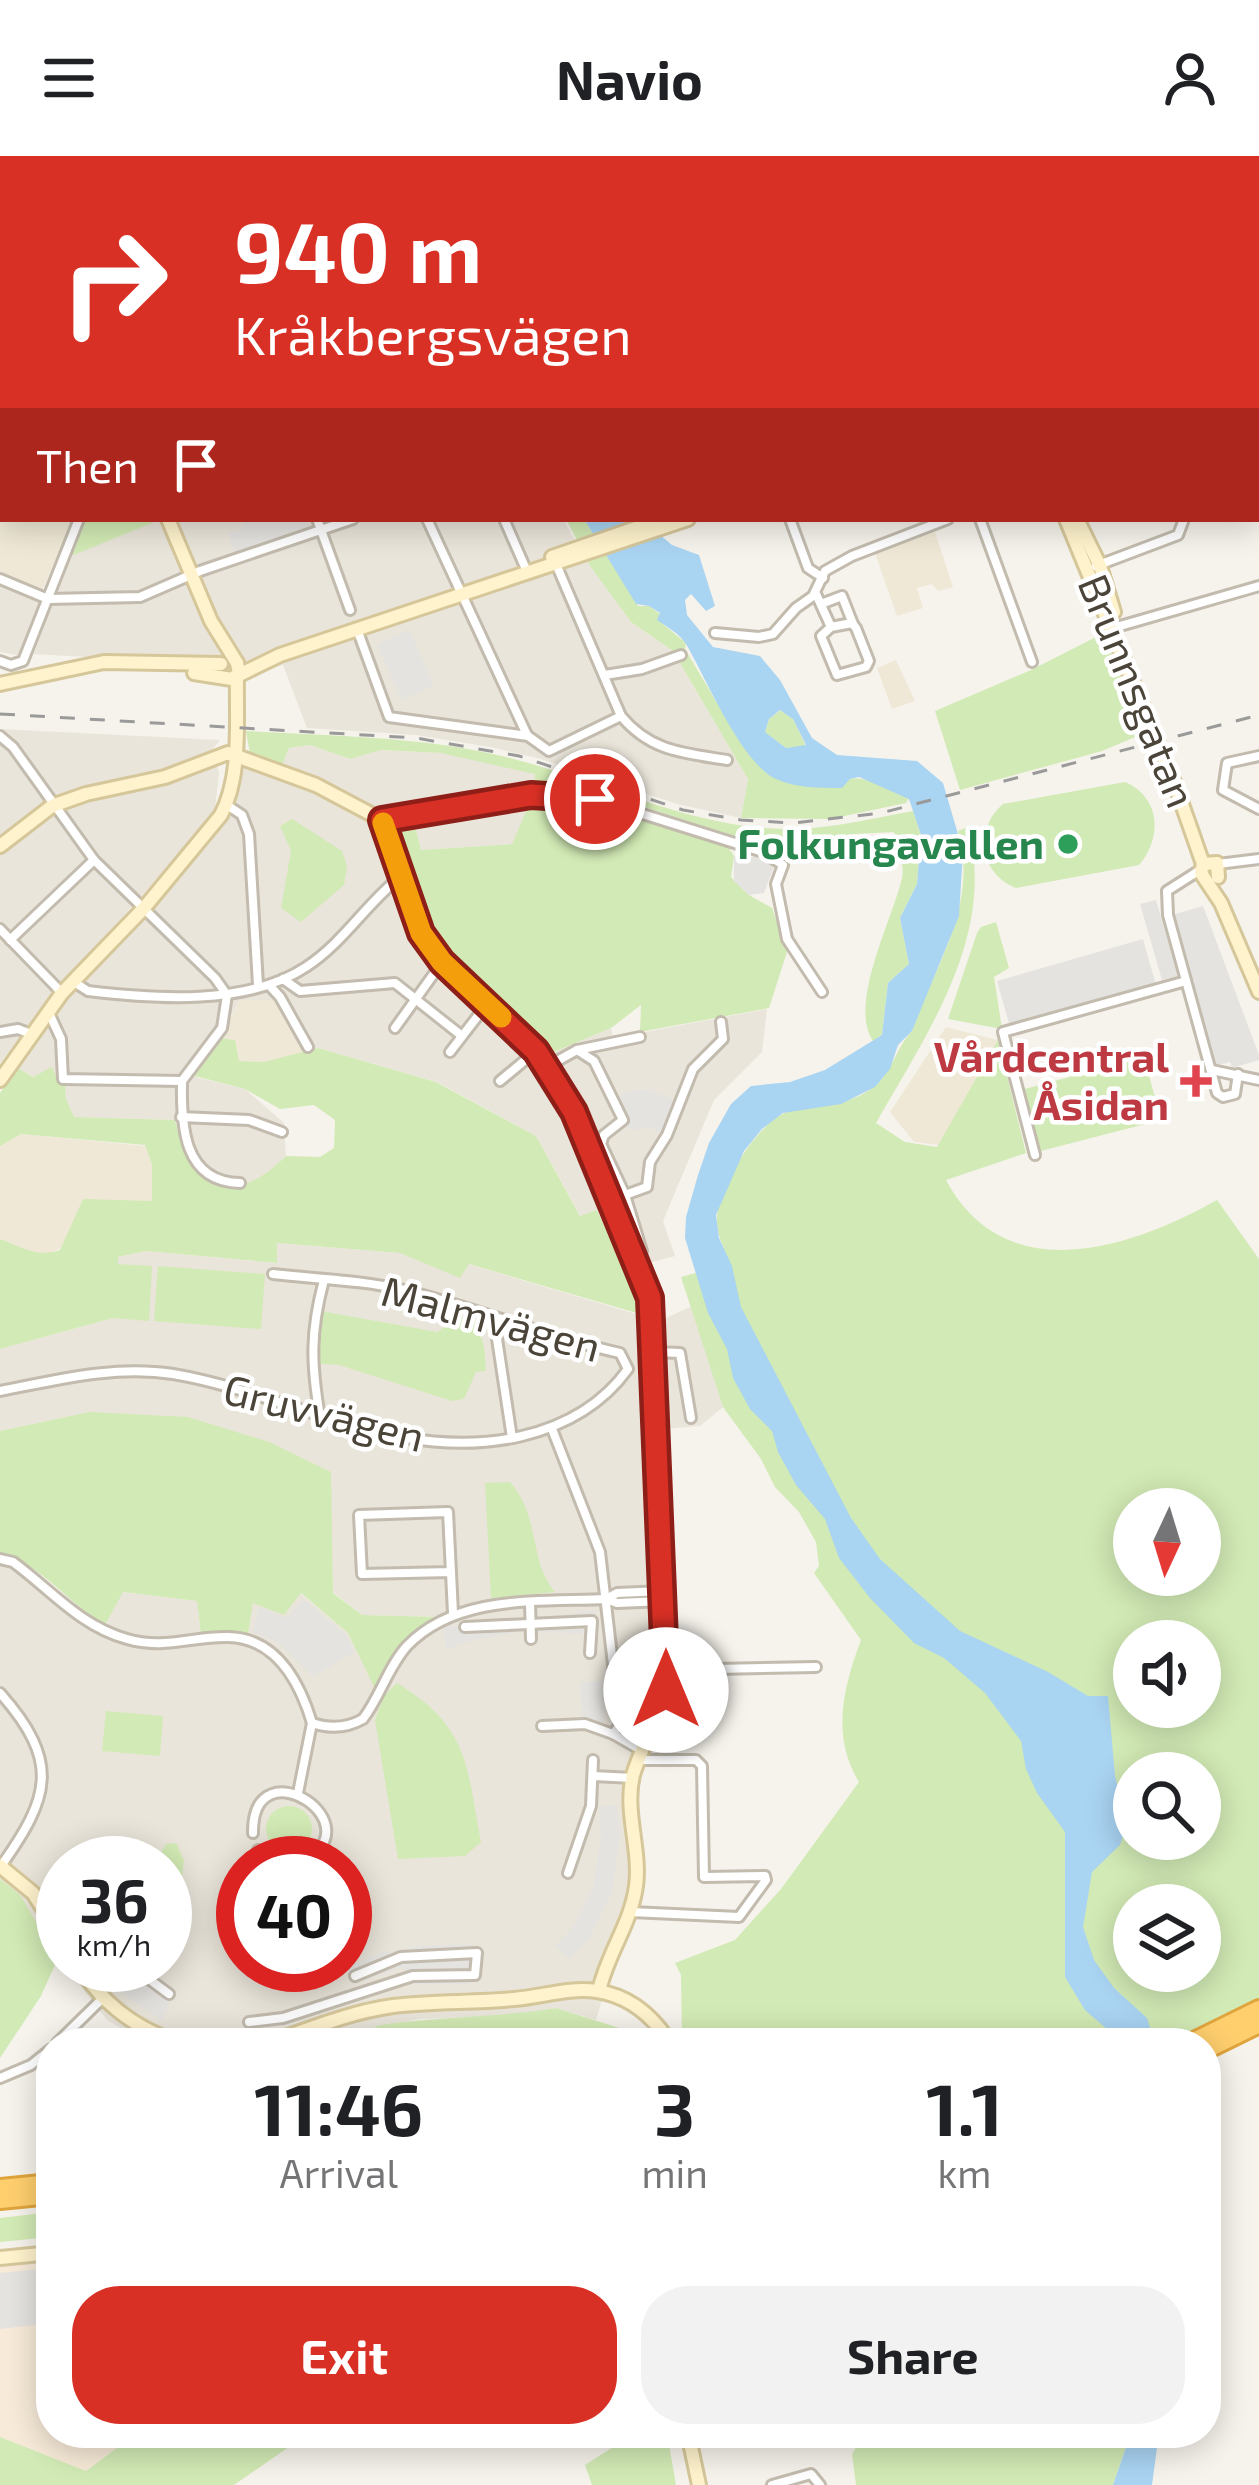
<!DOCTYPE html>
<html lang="en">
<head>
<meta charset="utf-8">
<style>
	:root { --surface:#fff; --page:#f2f2f2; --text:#202124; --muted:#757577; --accent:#d93025 }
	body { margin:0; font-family:"Exo 2",sans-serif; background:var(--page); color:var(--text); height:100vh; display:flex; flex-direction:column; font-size:45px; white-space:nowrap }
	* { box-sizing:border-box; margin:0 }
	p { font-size:39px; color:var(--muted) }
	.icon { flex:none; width:66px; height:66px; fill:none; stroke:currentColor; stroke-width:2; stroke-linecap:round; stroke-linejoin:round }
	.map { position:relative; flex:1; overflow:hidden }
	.side { position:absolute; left:36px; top:1872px; width:1185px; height:420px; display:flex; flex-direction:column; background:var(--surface); border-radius:48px; box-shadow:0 6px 30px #0003 }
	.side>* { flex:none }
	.guide { position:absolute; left:0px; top:0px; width:1260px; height:366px; box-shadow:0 6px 30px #0003; background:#d93025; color:#fff; overflow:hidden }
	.needle { width:78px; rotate:184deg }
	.controls { position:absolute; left:1113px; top:1332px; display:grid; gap:24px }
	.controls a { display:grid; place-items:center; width:108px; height:108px; border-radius:50%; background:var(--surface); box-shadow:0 6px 30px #0003; font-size:60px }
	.speed { position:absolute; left:36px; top:1680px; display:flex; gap:24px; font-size:60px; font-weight:700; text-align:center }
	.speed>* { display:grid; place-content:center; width:156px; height:156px; border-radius:50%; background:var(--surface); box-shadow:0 6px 30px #0003; line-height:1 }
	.speed small { font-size:30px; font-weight:400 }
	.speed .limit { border:18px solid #d22; background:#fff; color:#111 }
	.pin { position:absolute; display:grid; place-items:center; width:102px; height:102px; color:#fff; margin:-51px; border:6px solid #fff; border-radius:50%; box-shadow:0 3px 12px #0007 }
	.me { position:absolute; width:132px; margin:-66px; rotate:0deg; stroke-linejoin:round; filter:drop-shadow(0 0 9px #0008) }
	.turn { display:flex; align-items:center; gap:42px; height:252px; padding:0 36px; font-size:54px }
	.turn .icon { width:156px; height:156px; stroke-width:2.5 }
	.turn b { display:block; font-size:84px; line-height:102px }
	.then { display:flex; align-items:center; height:114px; padding:0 36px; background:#0003; gap:24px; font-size:45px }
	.eta { display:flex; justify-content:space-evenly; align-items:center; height:204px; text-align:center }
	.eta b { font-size:72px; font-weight:700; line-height:84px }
	.primary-button { display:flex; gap:24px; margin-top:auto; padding:24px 36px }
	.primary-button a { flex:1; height:138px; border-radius:48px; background:var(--accent); color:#fff; font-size:48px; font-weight:700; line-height:138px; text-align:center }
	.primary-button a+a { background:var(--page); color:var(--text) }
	header { display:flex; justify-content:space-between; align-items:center; height:156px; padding:0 36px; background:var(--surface); font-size:54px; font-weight:700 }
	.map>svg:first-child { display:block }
	.residential { fill:#eae5da; fill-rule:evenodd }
	.commercial { fill:#f7ead8 }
	.education { fill:#efe8d6 }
	.green { fill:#d2eab5; fill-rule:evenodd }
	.parking { fill:#e5e3e0 }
	.water { fill:#a9d4f2; fill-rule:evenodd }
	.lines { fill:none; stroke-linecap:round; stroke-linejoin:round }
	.street-casing { stroke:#c2bbae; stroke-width:14 }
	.secondary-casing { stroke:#d6c79b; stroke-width:18 }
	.highway-casing { stroke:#e0a43c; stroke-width:22 }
	.street { stroke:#fff; stroke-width:8 }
	.secondary { stroke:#fff3cd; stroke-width:12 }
	.highway { stroke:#ffcf6e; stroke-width:16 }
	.rail { stroke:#9a9a9a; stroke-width:3; stroke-dasharray:15 15; stroke-linecap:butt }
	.route-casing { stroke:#8d1f18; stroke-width:30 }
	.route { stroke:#d93025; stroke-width:21 }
	.slow { stroke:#f59e0b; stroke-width:21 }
	.leisure-dot { fill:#2e9e5b; stroke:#fff; stroke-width:4.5 }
	.health-dot { fill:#e0444e; stroke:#fff; stroke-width:4.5 }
	.labels { text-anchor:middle; stroke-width:9; stroke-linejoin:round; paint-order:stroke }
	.street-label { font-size:42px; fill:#4b4439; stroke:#fff }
	.leisure-label { font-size:42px; font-weight:bold; fill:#27864d; stroke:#fff; text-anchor:end }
	.health-label { font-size:42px; font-weight:bold; fill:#be3a42; stroke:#fff; text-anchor:end }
</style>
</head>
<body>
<header><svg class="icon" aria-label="menu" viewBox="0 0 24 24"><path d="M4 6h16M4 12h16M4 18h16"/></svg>Navio<svg class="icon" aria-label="person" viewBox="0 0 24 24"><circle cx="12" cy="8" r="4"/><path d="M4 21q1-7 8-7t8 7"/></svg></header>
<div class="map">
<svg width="1259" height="2329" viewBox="0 0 1259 2329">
	<rect width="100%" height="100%" fill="#f6f3ec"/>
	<g class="residential">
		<path d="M83,363H563L590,410L631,466L673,495L748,623L741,662L677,648L541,603L490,591L416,579L307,572L283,509L247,520L239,500L189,507L34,498Z"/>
		<path d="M0,427L43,446L22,500L0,496Z"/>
		<path d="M0,573L220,584L212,594L219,617L215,653L208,666L60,830L0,907Z"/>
		<path d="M310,589L350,603L380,594L441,597L510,609L536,618L534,634L480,639L389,657L282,609L289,592Z"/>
		<path d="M242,611L329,641L379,672L416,781L436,809L546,920L551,938L572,972L604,1051L581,1061L536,980L437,926L318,892L307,896L276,844H240L196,921L245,933L284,967L286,1000L262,1024L243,1031L210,1025L185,998L175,964L73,961L66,943L65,928L34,921L18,912L64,847L144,764L214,680L239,634Z"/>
		<path d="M531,644L513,688L421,694L413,662Z"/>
		<path d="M767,853L762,896L714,944L663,1065L675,1100L645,1108L580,955L549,898L611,872L613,882Z"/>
		<path d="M276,1087L400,1097L460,1121L468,1108L660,1165L692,1150L723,1251L700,1270L661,1273L673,1532L667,1558L638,1622V1748L612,1809L596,1864L556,1852L506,1860L419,1863L296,1887H148L108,1865L64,1809H165V1707H63V1808L20,1740L0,1723V1397L28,1409L67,1444L105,1469L122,1436L197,1445L201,1479L248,1478L253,1446L300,1437L348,1477L375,1532L402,1490L437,1461L362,1459L333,1436L330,1316L89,1256L0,1275V1193L113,1162L118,1101L146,1095L276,1107ZM243,1707H345V1809H243Z"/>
	</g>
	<g class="commercial">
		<path d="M646,0H1070L1071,3H647Z"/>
		<path d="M51,2102V2277H137L86,2315L0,2281V2107Z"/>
	</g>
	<g class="education">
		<path d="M0,291L3,363H73L42,435L0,418Z"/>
		<path d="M935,376L953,431L939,435L932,428L917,432L923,452L897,460L875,397Z"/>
		<path d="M896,504L915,545L892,553L877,512Z"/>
		<path d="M240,844H277L307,896L264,906L238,905L234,884L220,882Z"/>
		<path d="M946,871L998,884L939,989L914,986L890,956Z"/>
		<path d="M21,978L146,990L152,1008V1046L49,1098H36L0,1083V990Z"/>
	</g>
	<g class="green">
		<path d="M84,363H157V365L71,400Z"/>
		<path d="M566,363H584L638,450H649L660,458L658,464L686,487L685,493L736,579L850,623C869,620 891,635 909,642L906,647L830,663L741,662L748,623L673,495L631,466L590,410Z"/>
		<path d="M1104,477L1147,576L1102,595L960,634L935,555L1031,514Z"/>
		<path d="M781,554L793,563L806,590L786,592L765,576L769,563Z"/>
		<path d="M246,575C328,580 412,580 493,598C594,620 690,675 795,673C834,672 874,662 913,655L921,679L917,728L900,762L909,808L888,827L882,879L873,885C848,848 892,765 902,722C905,709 897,690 894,676L855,678L775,693L629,646L534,634L535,618L441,597L381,594L350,603L310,589L289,592L282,609L250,598Z"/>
		<path d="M1125,626C1160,641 1163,681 1139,709L1016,732C980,718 973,674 1003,648Z"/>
		<path d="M531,644L592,648L728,691L734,700L731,721L749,739L772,752L787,796L769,852L640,876L641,849L611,872L549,898L537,891L443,800L426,775L389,668L413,662L421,694L512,688Z"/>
		<path d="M292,663L342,695L347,710L344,729L301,766L281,752L291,695L280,670Z"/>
		<path d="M968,671C997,779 927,877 876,967L905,986L937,991L998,884L1026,997L946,1024C1005,1134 1130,1093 1217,1044L1259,1103V1847L1181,1887H682L681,1819L675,1807L735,1784L781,1733L859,1626C831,1580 843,1532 861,1484L814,1417L819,1410L816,1386L799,1356L775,1331L761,1303L723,1251L681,1121L729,1108C725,1092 716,1079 717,1063C717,1032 757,967 787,956C817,944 847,954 876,929C893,914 896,892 912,875C935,809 979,749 958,675ZM1134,1353H1200V1419H1134ZM1134,1485H1200V1551H1134ZM1134,1617H1200V1683H1134ZM1134,1749H1200V1815H1134Z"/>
		<path d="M996,766L1009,812L994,821L1002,873L948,863L977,777L981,771Z"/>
		<path d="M220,882L235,884L239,905L264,906L318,892L436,926L536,980L580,1060L597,1054L632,1130L640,1158L469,1108L460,1122L400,1097L277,1087V1107L146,1095L118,1101V1108L152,1110L149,1165L113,1162L0,1193V1083C22,1091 37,1102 60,1094L83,1043L152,1045V1008L145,989L21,978L0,990V937L18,912L33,921L52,911L58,925L65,927L66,943L74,961L175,964C192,1034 233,1053 286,1000L320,1001L334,992L335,964L314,949L280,953L245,933L195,920Z"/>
		<path d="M1144,901L1161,964L1037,996L1021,934Z"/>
		<path d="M158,1110L265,1118L261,1173L154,1165Z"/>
		<path d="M321,1155L437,1176L458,1161H468C484,1175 485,1194 486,1215L476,1216L464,1243L452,1245L339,1209L319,1208L316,1178Z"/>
		<path d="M89,1256L188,1261L269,1286L331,1316L333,1437L362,1459L439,1461L402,1490L375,1533L348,1477L301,1437L284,1459L253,1447L248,1479H201L197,1445L123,1436L105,1469C69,1448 41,1408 0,1397V1275Z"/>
		<path d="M510,1326C541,1361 528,1404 555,1436L491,1442L485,1327Z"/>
		<path d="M397,1527C470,1572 466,1608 481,1686L465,1700L398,1703L375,1564L384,1540Z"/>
		<path d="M106,1555L163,1560L160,1600L102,1595Z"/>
		<circle cx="289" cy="1673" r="23"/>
		<path d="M176,1687L184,1704L181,1730L165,1742V1707L157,1704L166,1688Z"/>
		<path d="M0,1723L20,1739L58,1802L41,1840L0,1902Z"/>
		<path d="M556,1852L632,1876L640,1887H389L388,1880H375V1870C435,1860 495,1862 556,1852Z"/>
		<path d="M51,2056V2081L0,2086V2062Z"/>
		<path d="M137,2277H309L234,2329H0V2281L86,2315Z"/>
		<path d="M635,2277H667L676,2329H592L585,2309Z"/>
		<path d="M865,2277H1131L1113,2329H856L852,2298Z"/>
	</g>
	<g class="parking">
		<path d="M242,363H307L309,370L234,397L228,377L244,372Z"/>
		<path d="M409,474L434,529L401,544L377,488Z"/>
		<path d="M734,700L755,701L774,710L764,737L749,739L734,725Z"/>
		<path d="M1156,744L1178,820L1162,824L1140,748Z"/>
		<path d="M1203,750L1259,899V904L1232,912L1230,906L1214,910L1172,759Z"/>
		<path d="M1143,783L1156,829L1010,871L997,825Z"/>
		<path d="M648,933L673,943L667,979L650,972L629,974L613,943L629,935Z"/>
		<path d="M303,1443L347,1480L354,1496L313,1521L279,1487L253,1476L258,1451L287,1462Z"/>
		<path d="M595,1455L597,1478L520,1476L473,1484L446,1494L443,1471Z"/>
		<path d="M603,1525L605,1561L603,1568L582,1562L580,1526Z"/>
		<path d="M617,1649L620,1679L612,1737L589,1783L569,1803L555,1790L573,1771L593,1732L601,1680L599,1650Z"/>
		<path d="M428,1789H472L471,1828H407L403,1811L353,1828L346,1812L381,1797Z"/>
		<path d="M94,1809H136L174,1837L162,1864L124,1839Z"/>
		<path d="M51,2112V2167L0,2173V2117Z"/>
	</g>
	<g class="water">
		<path d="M584,363H641L672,389L699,399L715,450L706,455L691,438L685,444L687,459L713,491L760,500L780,524L812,582L837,599L917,605L943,627L963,695L959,760L912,875L898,889L890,913L875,931L841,948L783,957L762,973L744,995L716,1059L719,1082L732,1110L741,1151L851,1362L880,1403L960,1475L1048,1516L1088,1540H1108L1115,1620L1127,1667L1120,1689L1092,1716L1083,1771L1094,1804L1114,1832L1147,1862L1155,1887H1123L1085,1854L1065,1821V1676L1037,1637L1026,1613L1021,1585L985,1537L944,1502L914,1487L870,1442L839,1402L825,1363L796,1329L778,1296L772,1275L750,1253L733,1222L727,1193L708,1157L685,1082L686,1061L698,1019L709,987L731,948L751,930L790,926L825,914L882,879L888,827L909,808L900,762L917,728L921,679L909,643L859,621L850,623L842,632C819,632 796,632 776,623C741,607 706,522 686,488C680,478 667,471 657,464L660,457L649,450L636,448ZM780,554L793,563L806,589L786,592L765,576L769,563Z"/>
		<path d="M1131,2277H1159L1152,2329H1113Z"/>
	</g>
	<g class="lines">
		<g class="street-casing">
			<g id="street">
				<path d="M217,0V3"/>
				<path d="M566,0L567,3"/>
				<path d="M647,0L648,3"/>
				<path d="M737,0L738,3"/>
				<path d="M838,0L839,3"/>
				<path d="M933,0L934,3"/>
				<path d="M1049,0L1050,3"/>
				<path d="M1153,0L1154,3"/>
				<path d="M138,3L140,0"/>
				<path d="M285,3V0"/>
				<path d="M604,3L611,0"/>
				<path d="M915,3L922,0"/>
				<path d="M0,50L3,51"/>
				<path d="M0,271L3,267"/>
				<path d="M1257,272L1259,277"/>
				<path d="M1257,336L1259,335"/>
				<path d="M317,363L350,454"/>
				<path d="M427,363L527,579"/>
				<path d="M504,363L525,411"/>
				<path d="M790,363L808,412L823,422"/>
				<path d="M980,363L1032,506"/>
				<path d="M556,408L621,560C651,596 684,597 727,604"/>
				<path d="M1096,410L1178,379L1184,363"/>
				<path d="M0,423L48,443L140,441L200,415L353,363"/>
				<path d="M816,438L831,471L852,467L856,472L869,505L866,511L837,519L821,480L831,471"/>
				<path d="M821,448L842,440L853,468"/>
				<path d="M1113,472L1259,430"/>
				<path d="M357,473L389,561L528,580L549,595L621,560"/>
				<path d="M715,477L759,481L773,478L796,452L813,440L825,415L852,400L948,363"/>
				<path d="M0,505L11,509L23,505L79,363"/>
				<path d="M605,519L642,513L681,499"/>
				<path d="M0,580L13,591L94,704L215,822L227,839L222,872L182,925L63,923L61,883L49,857"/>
				<path d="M1259,600L1227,607L1223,634L1259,653"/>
				<path d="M227,649L242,659L249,678L258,829"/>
				<path d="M383,663L531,639L595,643L763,696L783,709L776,728L787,783L822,836"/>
				<path d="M1218,708L1259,703"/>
				<path d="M1200,714L1167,735L1168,759L1217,937L1223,941L1235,938L1238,918"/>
				<path d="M0,773L62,837"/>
				<path d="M10,784L94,704"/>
				<path d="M283,823L300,835L395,827L462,880"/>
				<path d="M74,826L88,835C155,843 247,850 306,811C343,787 366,748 400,721"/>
				<path d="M269,829L280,841L308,891"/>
				<path d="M395,872L443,805"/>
				<path d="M0,876L18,873L31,878"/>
				<path d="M577,894L594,905L623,964L604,979L601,988L625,1039L642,1095"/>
				<path d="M450,896L487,848"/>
				<path d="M548,910L577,894L640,881"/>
				<path d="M1212,914L1259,924"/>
				<path d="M182,925C181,969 183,1026 240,1027"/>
				<path d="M500,925L536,895"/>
				<path d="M181,961L249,964L282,976"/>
				<path d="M1035,999L1003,876L1186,825"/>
				<path d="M625,1039L647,1031L650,1006L667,979L693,913L723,883L721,866"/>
				<path d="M494,1163L512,1282"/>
				<path d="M654,1196L680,1197L691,1262"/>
				<path d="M0,1235C57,1224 114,1209 173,1218C291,1238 399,1309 522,1280C564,1270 602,1249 628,1213L620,1197C546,1181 477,1152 404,1134C362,1124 316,1123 273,1118"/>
				<path d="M320,1261C311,1208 310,1176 324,1124"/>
				<path d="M0,1403L13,1406C51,1434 80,1470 127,1483C164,1494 193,1480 228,1481C277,1482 300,1527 312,1567C330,1573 347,1572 363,1563C380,1541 388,1511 407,1490C457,1438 540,1446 606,1443L617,1447L664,1445"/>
				<path d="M451,1416L362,1418L359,1359L448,1356L453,1457"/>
				<path d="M608,1442L617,1437L663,1435"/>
				<path d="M530,1446L531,1483"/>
				<path d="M465,1471L592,1465L590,1497"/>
				<path d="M667,1514L816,1511"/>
				<path d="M0,1537C61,1606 50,1641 1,1710"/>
				<path d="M542,1570L585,1568L613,1578L620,1569L600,1396L552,1273"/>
				<path d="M613,1578L641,1594"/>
				<path d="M593,1620L633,1622"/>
				<path d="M298,1637L312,1567"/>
				<path d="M253,1677C252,1586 382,1671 298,1707"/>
				<path d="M258,1694L280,1707"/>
				<path d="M568,1717L591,1650L593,1604"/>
				<path d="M631,1756L739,1761L766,1724L765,1720L704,1721L702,1610L696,1604H639"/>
				<path d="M130,1809L169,1838"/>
				<path d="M249,1866L283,1862L413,1820L475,1819L477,1797L401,1801L355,1820"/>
				<path d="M57,1887L103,1842"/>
				<path d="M0,1922L31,1909L51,1893"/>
				<path d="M746,2277L747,2278"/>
				<path d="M772,2329L811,2318L820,2329"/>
			</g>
		</g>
		<g class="secondary-casing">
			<g id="secondary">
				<path d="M1257,165L1259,164"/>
				<path d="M0,279L3,282"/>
				<path d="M168,363L211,465L237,507"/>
				<path d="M1066,363L1176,631L1203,708"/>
				<path d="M1077,363L1100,410L1114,456"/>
				<path d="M552,401L662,363"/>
				<path d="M194,517L232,523L239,517L237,507"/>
				<path d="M237,520L280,499L688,363"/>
				<path d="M0,528L104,506L221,508"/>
				<path d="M0,690L52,650L86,638L165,621L228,597L316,629L382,664L421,777L443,805L536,895L574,956L650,1142L667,1514C666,1554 644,1582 633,1619C624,1655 641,1694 636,1730C631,1768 607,1798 599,1835"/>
				<path d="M1218,721L1217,707L1203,708L1201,717L1221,747L1259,836"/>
				<path d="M0,924L62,837L144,752L221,659C242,619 236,565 237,520"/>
				<path d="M0,1710L33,1737L63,1784"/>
				<path d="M78,1809C102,1847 137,1874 180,1887"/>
				<path d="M269,1887C309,1873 350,1856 393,1850C433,1845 474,1847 514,1843C541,1841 569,1831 597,1835C629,1840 653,1860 670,1887"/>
				<path d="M0,2102L51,2097"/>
				<path d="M688,2277L699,2329"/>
			</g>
		</g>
		<g class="highway-casing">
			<g id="highway">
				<path d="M1190,1887L1259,1853"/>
				<path d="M1206,1894L1259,1868"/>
				<path d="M0,2032L51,2027"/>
				<path d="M0,2044L51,2039"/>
			</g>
		</g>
		<use href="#street" class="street"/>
		<use href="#secondary" class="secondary"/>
		<use href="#highway" class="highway"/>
		<path class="rail" d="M0,558L416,582L519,600L683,654L741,664L793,667L881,657L1259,559"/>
	</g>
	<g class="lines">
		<g class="route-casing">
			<path id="route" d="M595,643L531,639L382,664L421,777L442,806L536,895L574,956L650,1142L666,1534"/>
		</g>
		<use href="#route" class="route"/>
		<path class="slow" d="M383,667L421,777L442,806L501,861"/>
	</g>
	<circle class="leisure-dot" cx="1068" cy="688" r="12"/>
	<path class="health-dot" d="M1190 907h12v12h12v12h-12v12h-12v-12h-12v-12h12z"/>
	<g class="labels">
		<g class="street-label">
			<text transform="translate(1137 535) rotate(68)" y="15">Brunnsgatan</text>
			<text transform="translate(491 1163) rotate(15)" y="15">Malmvägen</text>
			<text transform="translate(324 1257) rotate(14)" y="15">Gruvvägen</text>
		</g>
		<g class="leisure-label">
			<text x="1044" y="703">Folkungavallen</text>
		</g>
		<g class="health-label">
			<text x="1169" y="916">Vårdcentral<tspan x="1169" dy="48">Åsidan</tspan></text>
		</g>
	</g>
</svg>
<div class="controls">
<a><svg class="needle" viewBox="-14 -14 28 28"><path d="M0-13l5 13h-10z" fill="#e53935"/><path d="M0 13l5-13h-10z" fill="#757577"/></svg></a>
<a><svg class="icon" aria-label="sound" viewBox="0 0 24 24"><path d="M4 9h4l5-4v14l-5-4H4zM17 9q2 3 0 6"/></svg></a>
<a><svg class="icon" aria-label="search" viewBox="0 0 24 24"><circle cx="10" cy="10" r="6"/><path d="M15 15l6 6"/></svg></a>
<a><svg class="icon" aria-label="layers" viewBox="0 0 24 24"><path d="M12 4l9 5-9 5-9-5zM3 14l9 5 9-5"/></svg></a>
</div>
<div class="speed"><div>36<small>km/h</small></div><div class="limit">40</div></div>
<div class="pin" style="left:595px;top:643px;background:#d93025"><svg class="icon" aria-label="arrive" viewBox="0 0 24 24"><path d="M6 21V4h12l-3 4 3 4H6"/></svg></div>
<svg class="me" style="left:666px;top:1534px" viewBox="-20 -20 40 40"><circle r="19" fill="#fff"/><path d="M0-13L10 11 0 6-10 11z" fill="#d93025"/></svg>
<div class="guide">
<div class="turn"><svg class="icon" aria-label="right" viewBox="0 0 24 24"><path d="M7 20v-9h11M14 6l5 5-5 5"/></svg><div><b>940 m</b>Kråkbergsvägen</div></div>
<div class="then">Then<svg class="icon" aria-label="arrive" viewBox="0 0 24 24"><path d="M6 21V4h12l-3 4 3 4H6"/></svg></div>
</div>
<section class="side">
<div class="eta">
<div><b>11:46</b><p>Arrival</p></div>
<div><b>3</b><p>min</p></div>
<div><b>1.1</b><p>km</p></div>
</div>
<div class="primary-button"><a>Exit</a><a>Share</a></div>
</section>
</div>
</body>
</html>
